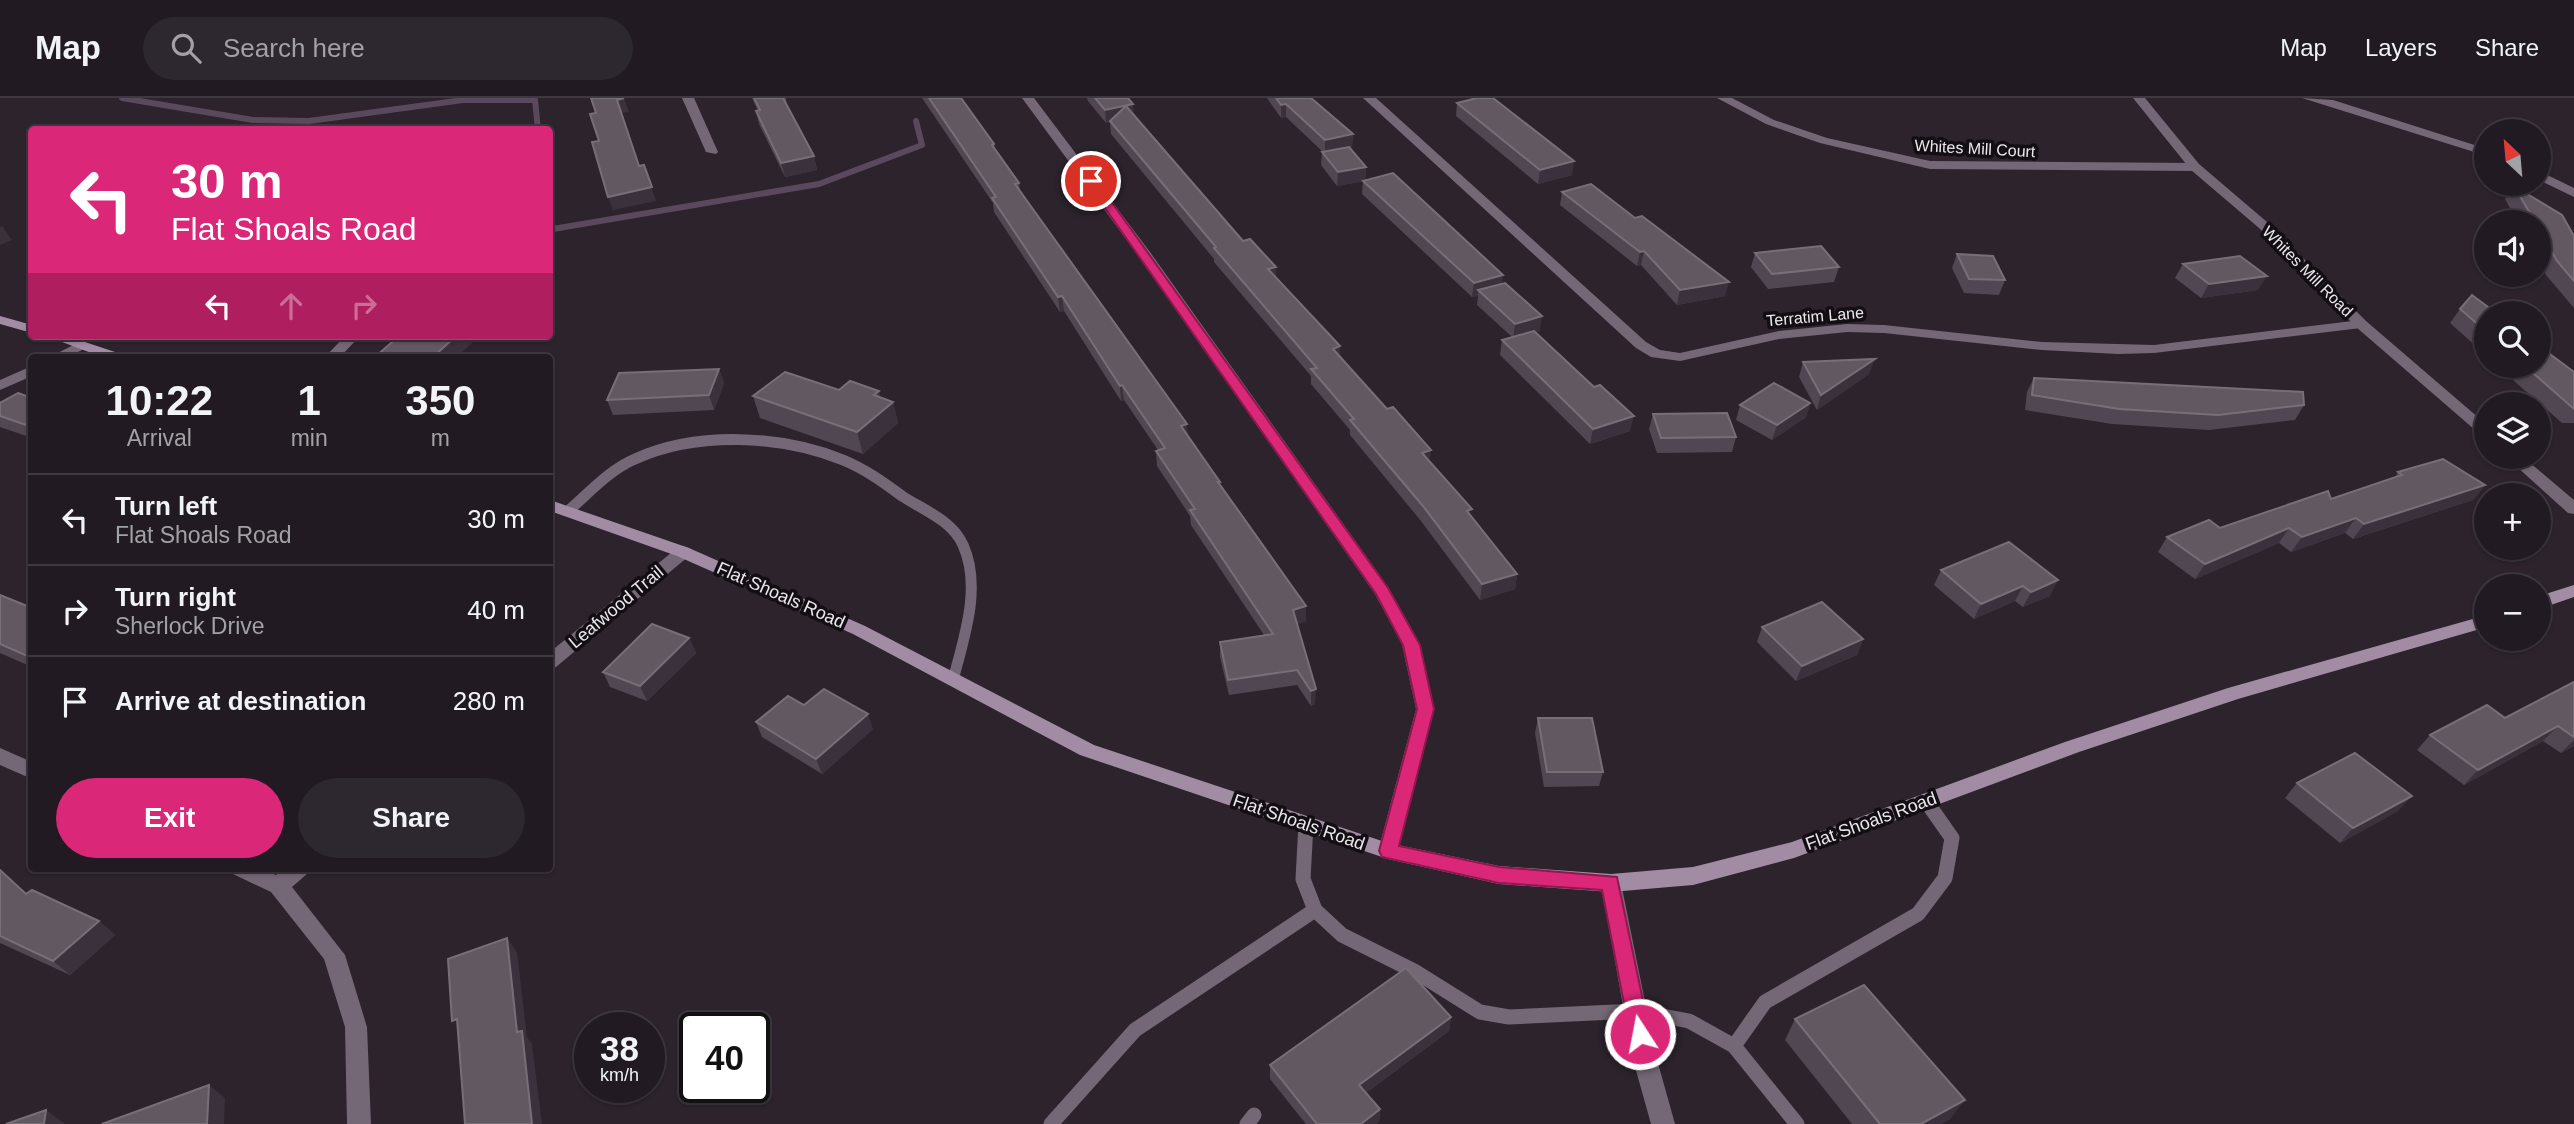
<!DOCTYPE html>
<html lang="en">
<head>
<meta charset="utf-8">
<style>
	:root { --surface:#211a22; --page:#2d272f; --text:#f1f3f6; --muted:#a2a1a5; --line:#3e3840; --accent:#db2777 }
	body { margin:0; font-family:Helvetica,sans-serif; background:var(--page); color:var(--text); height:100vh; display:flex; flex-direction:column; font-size:26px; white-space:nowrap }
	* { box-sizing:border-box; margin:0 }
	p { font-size:23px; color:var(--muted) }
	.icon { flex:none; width:38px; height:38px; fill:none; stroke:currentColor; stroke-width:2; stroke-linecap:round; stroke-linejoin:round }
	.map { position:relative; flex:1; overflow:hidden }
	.sheet { position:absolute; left:28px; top:256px; width:525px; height:518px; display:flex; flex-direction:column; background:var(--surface); border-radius:7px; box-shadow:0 2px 5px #0004,0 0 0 2px var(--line) }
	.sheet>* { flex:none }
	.banner { position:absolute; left:28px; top:28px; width:525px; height:214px; border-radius:7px; box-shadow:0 2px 5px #0004,0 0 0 2px var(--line); background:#db2777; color:#fff; overflow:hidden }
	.needle { width:46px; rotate:334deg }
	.buttons { position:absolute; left:2474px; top:21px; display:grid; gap:14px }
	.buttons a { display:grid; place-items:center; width:77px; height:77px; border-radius:50%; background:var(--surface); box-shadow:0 2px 5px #0004,0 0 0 2px var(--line); font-size:35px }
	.speed { position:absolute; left:574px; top:914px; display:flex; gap:14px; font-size:35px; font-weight:700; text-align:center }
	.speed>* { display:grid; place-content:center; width:91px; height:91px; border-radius:50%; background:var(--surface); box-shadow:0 2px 5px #0004,0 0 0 2px var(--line); line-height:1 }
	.speed small { font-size:18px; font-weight:400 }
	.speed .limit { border:4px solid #111; border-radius:10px; background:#fff; color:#111 }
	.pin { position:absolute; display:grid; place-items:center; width:60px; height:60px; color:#fff; margin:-30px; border:4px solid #fff; border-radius:50%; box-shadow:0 2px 7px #0007 }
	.me { position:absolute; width:77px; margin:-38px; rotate:349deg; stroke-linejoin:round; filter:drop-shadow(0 0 5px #0008) }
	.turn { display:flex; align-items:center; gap:24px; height:147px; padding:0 28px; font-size:32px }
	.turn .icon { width:91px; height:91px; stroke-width:2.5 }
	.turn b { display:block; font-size:49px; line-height:60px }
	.lanes { display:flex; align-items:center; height:66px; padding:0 28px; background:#0003; justify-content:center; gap:35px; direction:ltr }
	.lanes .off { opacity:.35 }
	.eta { display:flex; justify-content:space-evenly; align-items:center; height:119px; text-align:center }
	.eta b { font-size:42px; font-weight:700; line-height:49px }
	.primary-button { display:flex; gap:14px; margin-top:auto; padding:14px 28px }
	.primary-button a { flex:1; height:80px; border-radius:42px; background:var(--accent); color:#fff; font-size:28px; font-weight:700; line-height:80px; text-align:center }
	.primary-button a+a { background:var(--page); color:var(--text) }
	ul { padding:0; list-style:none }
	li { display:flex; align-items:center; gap:21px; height:91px; padding:0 28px; border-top:2px solid var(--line) }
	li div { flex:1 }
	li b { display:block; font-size:26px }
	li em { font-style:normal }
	header { display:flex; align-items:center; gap:42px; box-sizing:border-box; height:98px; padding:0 35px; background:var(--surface); border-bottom:2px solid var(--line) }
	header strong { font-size:33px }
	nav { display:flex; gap:38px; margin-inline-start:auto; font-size:24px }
	.search { width:490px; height:63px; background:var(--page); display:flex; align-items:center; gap:18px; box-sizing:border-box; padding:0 24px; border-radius:38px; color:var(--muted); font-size:26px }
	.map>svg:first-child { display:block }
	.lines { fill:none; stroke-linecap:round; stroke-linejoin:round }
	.stream { stroke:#5a485d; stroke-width:6 }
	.service-far1 { stroke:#756876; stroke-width:11 }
	.service { stroke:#756876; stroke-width:15 }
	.minor { fill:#756876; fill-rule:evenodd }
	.tertiary { fill:#756876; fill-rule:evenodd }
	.secondary { fill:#a18ca4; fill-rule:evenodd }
	.wall { fill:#504752 }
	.shaded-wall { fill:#3a313c }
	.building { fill:#615862; stroke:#776f78; stroke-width:2 }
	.route { fill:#db2777; stroke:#8e194d; stroke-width:2 }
	.labels { text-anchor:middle; stroke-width:7; stroke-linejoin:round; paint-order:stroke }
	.far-street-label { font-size:16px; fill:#ede7ed; stroke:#120e13 }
	.street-label { font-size:18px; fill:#ede7ed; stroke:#120e13 }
</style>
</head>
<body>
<header>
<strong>Map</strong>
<div class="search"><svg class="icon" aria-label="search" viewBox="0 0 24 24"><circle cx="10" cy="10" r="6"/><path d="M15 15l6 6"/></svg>Search here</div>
<nav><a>Map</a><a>Layers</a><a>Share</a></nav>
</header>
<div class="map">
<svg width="2574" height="1026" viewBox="0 0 2574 1026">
	<rect width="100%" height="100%" fill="#2c232d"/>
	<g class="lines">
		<g class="stream">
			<path d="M122,0L253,22L309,23L463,2H535L538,32"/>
			<path d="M550,112L553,131L819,86L922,47L916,23"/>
		</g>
		<path class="service-far1" d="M568,413C589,395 609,372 635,361C697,333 781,337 843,362C865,371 883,384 902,398C923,412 952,422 963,447C982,489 964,540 953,582"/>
		<g class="service">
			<path d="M1306,726L1303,781L1315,812L1342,837L1416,874L1480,914L1509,919L1636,913L1689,923L1734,948L1797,1026"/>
			<path d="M1734,948L1765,904L1918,816L1945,780L1952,740L1926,703"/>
			<path d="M1051,1026L1135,932L1315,812"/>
			<path d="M1247,1026L1254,1017"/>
		</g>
		<g class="minor">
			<path d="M682,0H694L718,54L716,56L706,54Z"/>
			<path d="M1022,0H1034L1150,154L1388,489L1420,546L1434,611L1395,759L1388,761L1381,759L1378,753L1416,611L1402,546L1375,496L1140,160Z"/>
			<path d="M1363,0H1376L1646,244L1660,252L1680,255L1779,233L1847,226L1884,227L2042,244L2154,247L2361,222L2368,226L2361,230L2154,255L2118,256L2042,252L1884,235L1847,234L1779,241L1680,263L1651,259L1636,250Z"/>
			<path d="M1717,0H1732L1774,22L1827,40L1930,63L2195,65L2201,69L2195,73L1930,71L1820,45L1766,26Z"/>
			<path d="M2302,0L2333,2L2487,51V58Z"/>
			<path d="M2539,73L2574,90V99L2539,82Z"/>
			<path d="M345,238H360L340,259H325Z"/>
			<path d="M81,243L86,244V250L68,259H50Z"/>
			<path d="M32,268V278L0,292V282Z"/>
			<path d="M683,448L689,450L691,454L689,458L556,569L550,570V554L677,450Z"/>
			<path d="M0,650L32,664V681L0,667Z"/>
			<path d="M230,770H260L276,777L285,770H310L307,776L292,789L345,857L367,929L371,1026H347L345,929L324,861L271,794L233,776Z"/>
		</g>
		<g class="tertiary">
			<path d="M2133,0H2145L2199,66L2267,124L2366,223L2487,327V340L2482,338L2356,229L2259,130L2191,72Z"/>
			<path d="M2506,359H2523L2574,402V416L2568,415Z"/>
			<path d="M1611,776L1618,779L1621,785L1656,958L1675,1026H1651L1632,958L1601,785L1604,779Z"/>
		</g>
		<g class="secondary">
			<path d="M0,218L32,227V235L0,226Z"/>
			<path d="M46,238H67L121,256L123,259H102Z"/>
			<path d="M550,402L689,450L865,528L1094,647L1388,745L1499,768L1611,776L1693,769L1792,744L2065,644L2228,590L2487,517V529L2238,601L2079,654L1794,760L1693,787L1611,794L1499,786L1388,761L1080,657L853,536L677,458L550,413Z"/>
			<path d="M2574,487V499L2539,511V498Z"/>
		</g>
	</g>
	<g class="wall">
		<path d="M752,0H786L787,8L814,58L817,72L785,79L759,26L756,13H758Z"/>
		<path d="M922,0H961L994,46L995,51L1019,85L1020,93L1187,326V338L1220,384V387L1306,523L1297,526L1315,606L1311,608L1297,587L1229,597L1220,559V544L1264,537L1191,427L1190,418L1157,368L1156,353L1158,352L1124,302L1121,303L1064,213L1060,214L994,114L993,105Z"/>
		<path d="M1087,0H1128L1134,18L1243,143L1276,169V180L1340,258L1430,364L1517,476L1515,491L1480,502L1421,423L1350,337V332L1311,286V278L1214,164V161L1111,36L1110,24L1106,25L1088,3Z"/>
		<path d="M1267,0H1311L1353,36L1352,49L1350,50L1366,69V82L1502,186L1540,233L1535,234L1630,333L1590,346L1500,257L1502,242L1512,239L1477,207L1478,198L1472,199L1362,96L1363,83L1337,88L1321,67L1322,54H1323L1286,19L1281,20Z"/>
		<path d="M1457,5L1572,77L1538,86L1456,18Z"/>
		<path d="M2514,88L2574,138V210L2546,177L2539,164V124H2518L2505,101Z"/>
		<path d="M1562,94L1635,120L1725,198L1677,207L1641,167L1637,168L1560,107Z"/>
		<path d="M1755,155L1839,169L1834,184L1768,191L1751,169Z"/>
		<path d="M1957,156L2005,182L1999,197L1964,195L1952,170Z"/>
		<path d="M2183,166L2258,192L2201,200L2175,180Z"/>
		<path d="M2460,211L2487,215V258L2450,225Z"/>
		<path d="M1803,264L1869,276L1817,312L1799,279Z"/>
		<path d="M2497,268H2539L2574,274V325H2562Z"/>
		<path d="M719,271L724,285L714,312L613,317L607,302Z"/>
		<path d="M2034,280L2304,307L2295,322L2209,332L2112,326L2025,312L2027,294Z"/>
		<path d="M839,292L879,293L880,299L893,304L898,325L863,356L760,320L753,298Z"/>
		<path d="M32,300V340L0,329V305Z"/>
		<path d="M1810,305L1806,319L1772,342L1736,322L1740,307Z"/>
		<path d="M1653,316L1736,339L1732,354L1657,355L1649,331Z"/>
		<path d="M2398,374L2485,387L2473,402L2353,441L2345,435L2291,454L2279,445L2195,481L2158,454L2167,439L2220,430L2331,401L2395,379Z"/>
		<path d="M2009,444L2050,498L2023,509L2015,503L1974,521L1934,487L1941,472Z"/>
		<path d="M0,497L32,510V569L0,555Z"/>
		<path d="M1762,529L1863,541L1857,557L1796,583L1757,544Z"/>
		<path d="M689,540L696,555L647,603L610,589L603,574Z"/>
		<path d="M2574,584V648L2561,655L2543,643L2464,687L2417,652L2430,637L2505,620Z"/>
		<path d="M804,607L873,631L822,676L762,639L756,624Z"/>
		<path d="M1538,620L1603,674L1599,688L1544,689L1535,635Z"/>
		<path d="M2297,685L2398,713L2340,745L2285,700Z"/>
		<path d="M0,772L27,796L99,823L115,837L70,877L0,845Z"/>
		<path d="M1451,919L1449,933L1366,995L1380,1011L1379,1024L1376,1026H1306L1270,981V967Z"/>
		<path d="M1795,921L1950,1021L1941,1026H1852L1785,942Z"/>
	</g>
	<g class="shaded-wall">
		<path d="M624,0L629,14L622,15L617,2Z"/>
		<path d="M1133,6L1134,19L1106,25L1105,12Z"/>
		<path d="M1286,6V19L1281,20V7Z"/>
		<path d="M1353,36L1352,49L1325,56V42Z"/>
		<path d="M814,58L817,72L785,79L781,65Z"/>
		<path d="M1574,63L1572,77L1538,86L1540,72Z"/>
		<path d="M644,67L656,103L613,112L608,99Z"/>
		<path d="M1366,69V83L1337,88L1338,74Z"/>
		<path d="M2,128L12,142L0,147V129Z"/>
		<path d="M1644,153L1641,167L1637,168L1640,154Z"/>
		<path d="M1276,169V184L1268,171Z"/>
		<path d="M1503,177L1501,192H1478V198L1472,199L1474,185Z"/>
		<path d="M2267,178L2258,192L2201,200L2209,186Z"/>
		<path d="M1729,184L1725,198L1677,207L1680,192Z"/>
		<path d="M1062,198L1064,213L1060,214L1058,199Z"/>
		<path d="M1542,218L1540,233L1513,241L1515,226Z"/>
		<path d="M456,238H471L473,244L457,259H433Z"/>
		<path d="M1340,248V263L1333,251Z"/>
		<path d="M1875,261L1869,276L1817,312L1821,297Z"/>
		<path d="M719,271L724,285L714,312L709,297Z"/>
		<path d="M1122,287L1124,302L1121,303L1120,288Z"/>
		<path d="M879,293L883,312L893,304L898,325L863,356L857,334L874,297Z"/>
		<path d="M1810,305L1806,319L1772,342L1777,327Z"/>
		<path d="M1634,318L1630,333L1590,346L1593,331Z"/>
		<path d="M1187,326L1188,341L1181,328Z"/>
		<path d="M1431,352L1429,367L1422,355Z"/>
		<path d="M2485,387L2473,402L2353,441L2364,426Z"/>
		<path d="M2356,420L2345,435L2291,454L2302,439Z"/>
		<path d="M2289,430L2279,445L2195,481L2205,466Z"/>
		<path d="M1517,476L1515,491L1480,502L1482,486Z"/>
		<path d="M2058,482L2050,498L2023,509L2031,494Z"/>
		<path d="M2023,488L2015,503L1974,521L1981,506Z"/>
		<path d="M1306,508V523L1293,527V512Z"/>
		<path d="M689,540L696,555L647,603L640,588Z"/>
		<path d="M1863,541L1857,557L1796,583L1802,568Z"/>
		<path d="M1316,591L1315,606L1311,608V593Z"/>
		<path d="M868,616L873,631L822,676L816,661Z"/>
		<path d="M2558,628L2543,643L2464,687L2478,672Z"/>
		<path d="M2574,642V648L2561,655Z"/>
		<path d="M2412,698L2398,713L2340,745L2353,730Z"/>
		<path d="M449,770H458L452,775Z"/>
		<path d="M99,823L115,837L70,877L53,863Z"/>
		<path d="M507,840L517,854L527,939L532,946L542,1026H532L517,934Z"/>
		<path d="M1451,919L1449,933L1358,1001L1359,987Z"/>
		<path d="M209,987L225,1000L224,1026H207Z"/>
		<path d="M1965,1002L1950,1021L1941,1026H1921Z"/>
		<path d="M1380,1011L1379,1024L1376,1026H1361Z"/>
		<path d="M46,1012L64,1025V1026H44Z"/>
	</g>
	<g class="building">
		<path d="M591,0H624L617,2L639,68L644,67L652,89L608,99L592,44L599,43L590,16L596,15Z"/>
		<path d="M754,0H783L814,58L781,65L756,13L760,12Z"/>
		<path d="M929,0H961L994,46L992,47L1019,85L1015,86L1035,114L1187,326L1181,328L1220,384H1218L1306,508L1293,512L1316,591L1311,593L1297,572L1228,582L1220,544L1273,536L1190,412L1195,411L1156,353L1165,350L1122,287L1120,288L1062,198L1058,199L992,100L996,99Z"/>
		<path d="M1095,0H1128L1133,6L1105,12Z"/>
		<path d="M1276,0H1311L1353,36L1325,42L1286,6L1281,7Z"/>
		<path d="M1477,0H1493L1574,63L1540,72L1457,5Z"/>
		<path d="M1126,8L1243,143L1250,141L1276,169L1268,171L1340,248L1333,251L1387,311L1393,309L1431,352L1422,355L1472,411L1467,413L1517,476L1482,486L1423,408L1350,322L1354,321L1311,271L1317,270L1214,150L1216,149L1110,23Z"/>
		<path d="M1349,49L1366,69L1338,74L1322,54Z"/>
		<path d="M1393,75L1503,177L1474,185L1363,83Z"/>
		<path d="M1591,86L1635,120L1642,118L1729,184L1680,192L1644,153L1640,154L1562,94Z"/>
		<path d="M2514,88L2562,117L2574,138V183L2557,163L2539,132V124H2535Z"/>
		<path d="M1821,148L1839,169L1772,176L1755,155Z"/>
		<path d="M1957,156L1993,158L2005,182L1969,181Z"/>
		<path d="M2240,158L2267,178L2209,186L2183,166Z"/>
		<path d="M1505,185L1542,218L1515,226L1478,192Z"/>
		<path d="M2472,197L2496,215H2487V234L2460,211Z"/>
		<path d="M1534,233L1594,289L1600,287L1634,318L1593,331L1502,242Z"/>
		<path d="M399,238H456L433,259H375Z"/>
		<path d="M2539,248L2574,274V311L2525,268H2539Z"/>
		<path d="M1875,261L1821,297L1803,264Z"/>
		<path d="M719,271L709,297L607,302L619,275Z"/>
		<path d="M785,274L839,292L850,283L879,293L874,297L893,304L857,334L753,298Z"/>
		<path d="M2034,280L2303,294L2304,307L2218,317L2119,311L2032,297Z"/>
		<path d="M1774,285L1810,305L1777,327L1740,307Z"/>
		<path d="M18,295L32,300V329L0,318V305Z"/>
		<path d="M1727,315L1736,339L1661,340L1653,316Z"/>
		<path d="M2443,361L2485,387L2364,426L2356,420L2302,439L2289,430L2205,466L2167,439L2209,422L2220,430L2328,393L2331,401L2402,377L2398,374Z"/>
		<path d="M2009,444L2058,482L2031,494L2023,488L1981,506L1941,472Z"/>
		<path d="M0,497L32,510V560L0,546Z"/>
		<path d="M1822,504L1863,541L1802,568L1762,529Z"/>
		<path d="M652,526L689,540L640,588L603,574Z"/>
		<path d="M2574,584V639L2558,628L2478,672L2430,637L2487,607L2505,620Z"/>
		<path d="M824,591L868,616L816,661L756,624L788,598L804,607Z"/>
		<path d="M1538,620H1592L1603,674H1547Z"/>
		<path d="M2355,655L2412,698L2353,730L2297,685Z"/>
		<path d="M0,772L26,796L32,792L99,823L53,863L0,838Z"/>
		<path d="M507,840L517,934L522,933L532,1026H465L457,921L452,923L448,861Z"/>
		<path d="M1406,870L1451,919L1359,987L1380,1011L1361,1026H1317L1270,967Z"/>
		<path d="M1864,887L1965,1002L1921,1026H1880L1795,921Z"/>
		<path d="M209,987L207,1026H102Z"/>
		<path d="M46,1012L44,1026H6Z"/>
	</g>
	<path class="route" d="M1091,80L1095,81L1388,490L1420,547L1434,611L1399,748L1499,769L1617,779L1650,936L1647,942L1640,945L1633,942L1630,936L1602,792L1499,785L1382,759L1379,753L1417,611L1403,547L1376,496L1086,83Z"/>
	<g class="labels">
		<g class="far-street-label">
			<text transform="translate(1975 50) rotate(3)" y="6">Whites Mill Court</text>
			<text transform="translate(2308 173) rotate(45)" y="6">Whites Mill Road</text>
			<text transform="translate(1815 218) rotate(-5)" y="6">Terratim Lane</text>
		</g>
		<g class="street-label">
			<text transform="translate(781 497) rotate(24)" y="6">Flat Shoals Road</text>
			<text transform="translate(616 509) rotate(-40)" y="6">Leafwood Trail</text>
			<text transform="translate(1871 723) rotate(-20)" y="6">Flat Shoals Road</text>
			<text transform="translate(1299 724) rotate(19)" y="6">Flat Shoals Road</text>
		</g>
	</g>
</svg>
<div class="buttons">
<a><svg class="needle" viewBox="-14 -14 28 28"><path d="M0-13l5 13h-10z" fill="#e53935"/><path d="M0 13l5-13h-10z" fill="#a2a1a5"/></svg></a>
<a><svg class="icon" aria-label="sound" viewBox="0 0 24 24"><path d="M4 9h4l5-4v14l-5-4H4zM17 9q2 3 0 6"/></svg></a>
<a><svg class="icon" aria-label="search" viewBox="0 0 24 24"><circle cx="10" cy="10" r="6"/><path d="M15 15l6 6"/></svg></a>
<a><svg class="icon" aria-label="layers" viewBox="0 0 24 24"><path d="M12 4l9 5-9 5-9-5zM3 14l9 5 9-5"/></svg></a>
<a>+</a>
<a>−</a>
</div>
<div class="speed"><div>38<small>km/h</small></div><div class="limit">40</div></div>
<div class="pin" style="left:1091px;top:83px;background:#d93025"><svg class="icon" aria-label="arrive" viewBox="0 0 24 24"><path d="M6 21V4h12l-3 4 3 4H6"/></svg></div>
<svg class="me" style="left:1640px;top:936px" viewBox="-20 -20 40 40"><circle r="17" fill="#db2777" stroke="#fff" stroke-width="3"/><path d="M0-11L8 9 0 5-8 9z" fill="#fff"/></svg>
<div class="banner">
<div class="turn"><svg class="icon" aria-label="left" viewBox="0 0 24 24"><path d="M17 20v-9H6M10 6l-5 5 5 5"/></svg><div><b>30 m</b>Flat Shoals Road</div></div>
<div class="lanes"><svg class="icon" aria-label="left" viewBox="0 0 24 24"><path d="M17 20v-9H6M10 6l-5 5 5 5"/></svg><svg class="icon off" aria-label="ahead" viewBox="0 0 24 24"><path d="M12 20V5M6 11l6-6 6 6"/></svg><svg class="icon off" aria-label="right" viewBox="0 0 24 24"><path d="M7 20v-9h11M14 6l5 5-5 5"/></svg></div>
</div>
<section class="sheet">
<div class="eta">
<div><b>10:22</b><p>Arrival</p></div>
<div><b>1</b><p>min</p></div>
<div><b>350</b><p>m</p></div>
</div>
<ul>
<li><svg class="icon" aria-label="left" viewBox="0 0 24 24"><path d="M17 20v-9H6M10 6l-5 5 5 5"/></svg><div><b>Turn left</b><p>Flat Shoals Road</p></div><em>30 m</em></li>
<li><svg class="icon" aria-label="right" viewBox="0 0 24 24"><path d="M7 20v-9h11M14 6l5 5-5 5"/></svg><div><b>Turn right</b><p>Sherlock Drive</p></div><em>40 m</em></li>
<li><svg class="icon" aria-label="arrive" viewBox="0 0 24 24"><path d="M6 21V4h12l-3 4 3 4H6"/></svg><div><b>Arrive at destination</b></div><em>280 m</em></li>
</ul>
<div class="primary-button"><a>Exit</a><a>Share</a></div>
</section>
</div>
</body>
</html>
